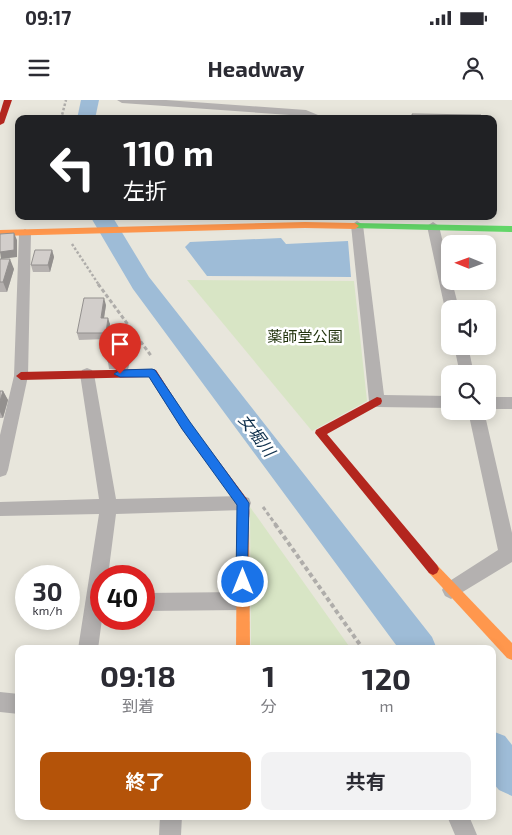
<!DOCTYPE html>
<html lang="ja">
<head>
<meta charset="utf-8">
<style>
	:root { --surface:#fff; --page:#f2f2f3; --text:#2b2b33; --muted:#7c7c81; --accent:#b45309 }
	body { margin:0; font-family:"Exo 2","Noto Sans JP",sans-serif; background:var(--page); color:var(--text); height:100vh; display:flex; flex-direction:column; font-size:19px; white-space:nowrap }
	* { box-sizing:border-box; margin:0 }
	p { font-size:16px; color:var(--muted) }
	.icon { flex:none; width:28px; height:28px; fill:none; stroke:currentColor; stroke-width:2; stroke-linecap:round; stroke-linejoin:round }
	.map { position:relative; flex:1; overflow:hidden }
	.panel { position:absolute; left:15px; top:545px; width:481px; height:175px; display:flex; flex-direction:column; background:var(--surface); border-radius:10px; box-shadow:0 2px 12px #0003 }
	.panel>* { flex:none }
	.guide { position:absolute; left:15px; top:15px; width:482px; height:105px; border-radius:10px; box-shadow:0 2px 12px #0003; background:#202124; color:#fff; overflow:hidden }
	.needle { width:32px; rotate:271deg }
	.fabs { position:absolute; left:441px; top:135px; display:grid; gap:10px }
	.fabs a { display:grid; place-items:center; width:55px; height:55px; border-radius:10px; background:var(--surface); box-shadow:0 2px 12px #0003; font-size:25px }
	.speed { position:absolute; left:15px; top:465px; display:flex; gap:10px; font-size:25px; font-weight:700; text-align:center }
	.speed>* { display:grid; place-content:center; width:65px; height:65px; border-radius:50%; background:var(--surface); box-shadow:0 2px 12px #0003; line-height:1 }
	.speed small { font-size:12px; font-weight:400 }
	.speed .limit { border:8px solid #d22; background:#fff; color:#111 }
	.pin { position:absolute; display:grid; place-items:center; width:42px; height:42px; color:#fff; margin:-51px -21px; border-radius:50% 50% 50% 0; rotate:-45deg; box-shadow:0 0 5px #0007 }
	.pin .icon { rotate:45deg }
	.me { position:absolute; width:55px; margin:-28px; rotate:0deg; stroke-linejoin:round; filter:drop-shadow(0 0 4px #0008) }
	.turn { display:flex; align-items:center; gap:18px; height:105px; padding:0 25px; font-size:22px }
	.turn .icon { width:65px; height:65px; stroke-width:2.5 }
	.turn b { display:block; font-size:35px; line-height:42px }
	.eta { display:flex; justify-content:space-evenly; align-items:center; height:85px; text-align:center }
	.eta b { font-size:30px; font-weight:700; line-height:35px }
	.action { display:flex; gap:10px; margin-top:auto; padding:10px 25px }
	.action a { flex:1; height:58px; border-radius:10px; background:var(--accent); color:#fff; font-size:20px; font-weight:700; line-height:58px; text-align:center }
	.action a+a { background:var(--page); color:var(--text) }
	.status { display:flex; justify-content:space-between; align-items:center; height:35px; padding:0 25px; background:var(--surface); direction:ltr }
	.status svg { height:14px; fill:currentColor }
	header { display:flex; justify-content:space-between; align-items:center; height:65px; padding:0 25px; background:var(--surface); font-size:22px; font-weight:700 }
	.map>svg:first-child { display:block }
	.green { fill:#d8e5c5 }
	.water { fill:#9ebcd7 }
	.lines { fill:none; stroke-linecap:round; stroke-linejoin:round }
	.river { fill:#9ebcd7; fill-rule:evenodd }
	.path-far2 { stroke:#afadaa; stroke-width:2.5; stroke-dasharray:2.5 2; stroke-linecap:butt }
	.path-far1 { stroke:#afadaa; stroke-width:3; stroke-dasharray:4 2.5; stroke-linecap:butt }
	.path { stroke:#afadaa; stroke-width:4; stroke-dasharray:4.5 3; stroke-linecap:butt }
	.street { fill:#b4b1b0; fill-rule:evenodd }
	.fast { fill:#63d668; fill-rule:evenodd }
	.slow { fill:#ff974d; fill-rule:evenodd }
	.jam { fill:#b3261e; fill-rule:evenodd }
	.wall { fill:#b5b1af }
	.shaded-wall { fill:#93908e }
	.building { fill:#d2cecb; stroke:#93908e }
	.route { fill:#1a73e8; stroke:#114b97 }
	.labels { text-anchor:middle; stroke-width:5; stroke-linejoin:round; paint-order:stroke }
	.park-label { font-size:15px; fill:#22340e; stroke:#fff }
	.water-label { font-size:16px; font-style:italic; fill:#0e2f4c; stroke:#fff }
</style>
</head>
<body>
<div class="status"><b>09:17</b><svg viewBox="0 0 49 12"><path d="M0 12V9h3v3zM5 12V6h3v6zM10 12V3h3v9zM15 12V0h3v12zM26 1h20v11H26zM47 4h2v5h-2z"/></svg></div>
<header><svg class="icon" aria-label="menu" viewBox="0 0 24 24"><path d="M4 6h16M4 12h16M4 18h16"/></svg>Headway<svg class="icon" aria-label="person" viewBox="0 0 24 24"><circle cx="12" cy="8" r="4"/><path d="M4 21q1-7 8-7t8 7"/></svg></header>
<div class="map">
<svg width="512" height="735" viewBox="0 0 512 735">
	<rect width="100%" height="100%" fill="#e8e6dc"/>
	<g class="green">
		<path d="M187,180L354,181L367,301L312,331Z"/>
		<path d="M250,407L351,549H251Z"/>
	</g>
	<path class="water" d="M281,138L286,144L348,141L351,177L207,176L185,147L190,142Z"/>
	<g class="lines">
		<g class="river">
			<path d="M81,0H99L95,19H77Z"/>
			<path d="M90,116H112L149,177L432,537L437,549H399L133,189Z"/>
			<path d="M492,631L505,636L512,645V696L499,690L492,682Z"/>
		</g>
		<g class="path-far2">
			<path d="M61,19L66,0"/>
			<path d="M72,144L99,185"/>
		</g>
		<g class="path-far1">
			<path d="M98,184L152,257"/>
			<path d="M263,407L276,425"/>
		</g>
		<path class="path" d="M275,424L363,549"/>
		<g class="street">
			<path d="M117,0H166L306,10L318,15L337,16L342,19H309L304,16L122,3Z"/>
			<path d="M357,121L363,125L384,295L450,296V308L377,307L372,305L369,301L351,125Z"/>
			<path d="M433,122L439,126L450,172V181H452L459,209H450V213L445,209L427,126Z"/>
			<path d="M25,129L31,133L28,276L8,370L6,375L0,377V335L14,276L19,133Z"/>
			<path d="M454,246H468L474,274H460Z"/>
			<path d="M87,268L92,270L94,274L116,399L243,396L249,398L251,403L249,408L243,410L116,414L108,476H101L102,519L98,549H78L99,414L0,416V402L99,399L80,274L82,270Z"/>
			<rect x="488" y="297" width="24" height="12"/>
			<path d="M468,311H484L512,433V462L451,499L445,496L442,490L445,484L498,450Z"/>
			<path d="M242,492L249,495L251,501L249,507L242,510L144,511V493Z"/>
			<path d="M0,592L19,594V614L0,612Z"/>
			<path d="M160,716H182L181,735H159Z"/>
			<path d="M447,716H469L477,735H455Z"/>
		</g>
		<path class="fast" d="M355,123L512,126V132L352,128L351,126Z"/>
		<g class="slow">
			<path d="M305,122L355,123L359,126L355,129L305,128L0,136V130Z"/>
			<path d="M243,418L247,419L249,423L250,549H236L237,423L239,419Z"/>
			<path d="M433,463L437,465L512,543V560L507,558L429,473L427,469L429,465Z"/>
		</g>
		<g class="jam">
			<path d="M4,0H12L4,23L0,25V13Z"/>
			<path d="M152,269L156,270L190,323L247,399C250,406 250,420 247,427L243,428L239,427L237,423V404L182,329L149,277L21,280L16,276L21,272Z"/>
			<path d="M377,297L381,298L382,301L381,304L327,334L437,465L439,469L437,473L433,475L429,473L315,333L316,330Z"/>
		</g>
	</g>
	<g class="wall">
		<path d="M428,116H491L490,118H429Z"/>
		<path d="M52,150L54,157L50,172H33L31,165Z"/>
		<path d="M0,159L14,169L7,192H0Z"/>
		<path d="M106,205L104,218L110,224L108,238H123L124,241L123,249H129L130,256L128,269H109L108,262L109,254H106L105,250L106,239L79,240L77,233Z"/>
		<path d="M0,291H3L8,300L3,318H0Z"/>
	</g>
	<g class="shaded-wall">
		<path d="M14,133L17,140V157L1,159L0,152Z"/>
		<path d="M52,150L54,157L50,172L48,165Z"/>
		<path d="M10,159L14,169L7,192L3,182Z"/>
		<path d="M104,198L106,205L103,224L101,218Z"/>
		<path d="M108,218L110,224L108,239L106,233Z"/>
		<path d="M123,238L124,241L123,253L122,250Z"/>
		<path d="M129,249L130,256L128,269L127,262Z"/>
		<path d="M3,291L8,300L3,318L0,312V301Z"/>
	</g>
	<g class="building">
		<path d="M412,14L481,15L483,19H413Z"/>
		<path d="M14,133V150L0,152V134Z"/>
		<path d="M35,150H52L48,165H31Z"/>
		<path d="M0,159H10L3,182H0Z"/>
		<path d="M84,198H104L101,218H108L106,233H77Z"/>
		<path d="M106,238H123L122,249H110L109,250H105Z"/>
		<path d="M110,249H129L127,262H108Z"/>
		<path d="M0,291H3L0,301Z"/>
	</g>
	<path class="route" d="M152,269L155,270L190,322L249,403L247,486L243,488L238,486L236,482L237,405L182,329L149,277H120L114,274L120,270Z"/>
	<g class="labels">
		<g class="park-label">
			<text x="305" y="242">薬師堂公園</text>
		</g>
		<g class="water-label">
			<text transform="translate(257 335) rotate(53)" y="6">女堀川</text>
		</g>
	</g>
</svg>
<div class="fabs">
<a><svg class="needle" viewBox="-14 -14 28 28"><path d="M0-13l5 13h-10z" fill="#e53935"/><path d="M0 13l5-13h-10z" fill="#7c7c81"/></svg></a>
<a><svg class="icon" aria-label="sound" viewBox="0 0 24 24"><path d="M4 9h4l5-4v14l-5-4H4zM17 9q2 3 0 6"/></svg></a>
<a><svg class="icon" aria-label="search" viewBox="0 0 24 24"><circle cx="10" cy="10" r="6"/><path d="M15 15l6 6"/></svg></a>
</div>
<div class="speed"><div>30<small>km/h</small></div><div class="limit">40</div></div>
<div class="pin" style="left:120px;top:274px;background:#d93025"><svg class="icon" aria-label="arrive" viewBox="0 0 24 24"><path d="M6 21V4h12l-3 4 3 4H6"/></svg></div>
<svg class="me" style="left:243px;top:482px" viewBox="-20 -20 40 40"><circle r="17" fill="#1a73e8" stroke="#fff" stroke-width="3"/><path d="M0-11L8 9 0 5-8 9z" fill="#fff"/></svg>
<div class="guide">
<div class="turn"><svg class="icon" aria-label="left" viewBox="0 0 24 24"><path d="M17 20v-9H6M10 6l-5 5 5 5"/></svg><div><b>110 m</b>左折</div></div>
</div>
<section class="panel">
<div class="eta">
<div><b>09:18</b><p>到着</p></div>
<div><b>1</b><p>分</p></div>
<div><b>120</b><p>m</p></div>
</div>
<div class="action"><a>終了</a><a>共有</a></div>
</section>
</div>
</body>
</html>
